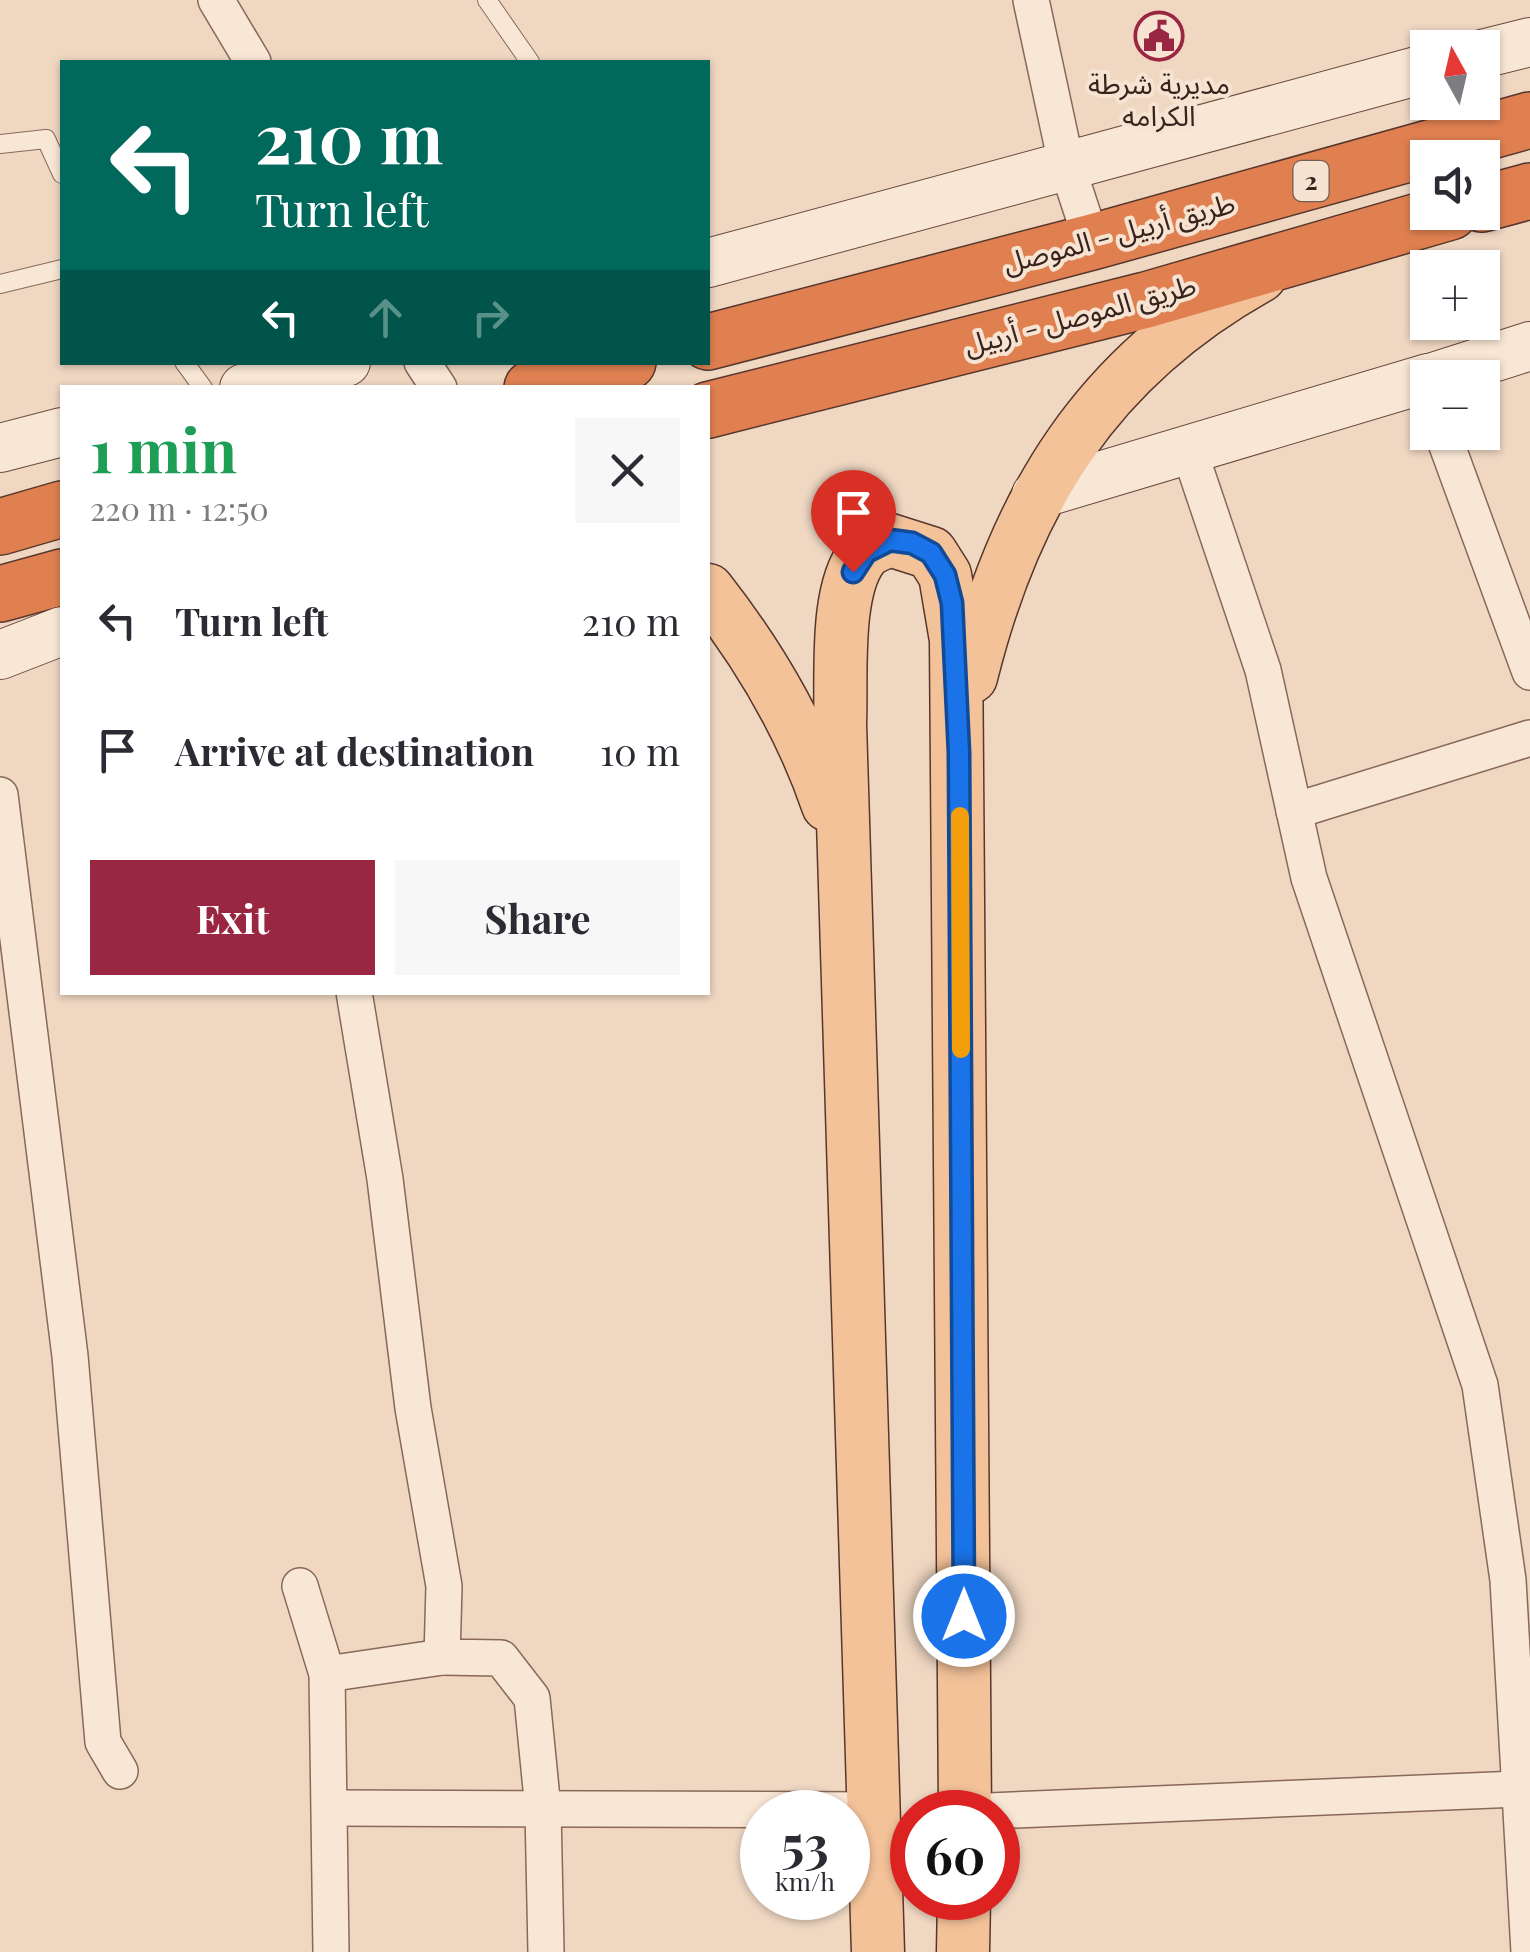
<!DOCTYPE html>
<html lang="en">
<head>
<meta charset="utf-8">
<style>
	:root { --surface:#fff; --page:#f7f7f7; --text:#2b2b33; --muted:#7c7c81; --accent:#9a2742 }
	body { margin:0; font-family:"Playfair Display","Noto Sans Arabic",serif; background:var(--page); color:var(--text); height:100vh; display:flex; flex-direction:column; font-size:38px; white-space:nowrap }
	* { box-sizing:border-box; margin:0 }
	p { font-size:32px; color:var(--muted) }
	.icon { flex:none; width:55px; height:55px; fill:none; stroke:currentColor; stroke-width:2; stroke-linecap:round; stroke-linejoin:round }
	.map { position:relative; flex:1; overflow:hidden }
	.drawer { position:absolute; left:60px; top:385px; width:650px; height:610px; display:flex; flex-direction:column; background:var(--surface); border-radius:0px; box-shadow:0 2px 8px #0004 }
	.drawer>* { flex:none }
	.guide { position:absolute; left:60px; top:60px; width:650px; height:305px; border-radius:0px; box-shadow:0 2px 8px #0004; background:#00695c; color:#fff; overflow:hidden }
	.needle { width:65px; rotate:352deg }
	.fabs { position:absolute; left:1410px; top:30px; display:grid; gap:20px }
	.fabs a { display:grid; place-items:center; width:90px; height:90px; border-radius:0px; background:var(--surface); box-shadow:0 2px 8px #0004; font-size:50px }
	.speed { position:absolute; left:740px; top:1790px; display:flex; gap:20px; font-size:50px; font-weight:700; text-align:center }
	.speed>* { display:grid; place-content:center; width:130px; height:130px; border-radius:50%; background:var(--surface); box-shadow:0 2px 8px #0004; line-height:1 }
	.speed small { font-size:25px; font-weight:400 }
	.speed .limit { border:15px solid #d22; background:#fff; color:#111 }
	.pin { position:absolute; display:grid; place-items:center; width:85px; height:85px; color:#fff; margin:-102px -42px; border-radius:50% 50% 50% 0; rotate:-45deg; box-shadow:0 0 10px #0007 }
	.pin .icon { rotate:45deg }
	.me { position:absolute; width:110px; margin:-55px; rotate:0deg; stroke-linejoin:round; filter:drop-shadow(0 0 8px #0008) }
	.turn { display:flex; align-items:center; gap:35px; height:210px; padding:0 30px; font-size:45px }
	.turn .icon { width:130px; height:130px; stroke-width:2.5 }
	.turn b { display:block; font-size:70px; line-height:85px }
	.lanes { display:flex; align-items:center; height:95px; padding:0 30px; background:#0003; justify-content:center; gap:50px; direction:ltr }
	.lanes .off { opacity:.35 }
	.round { display:grid; place-items:center; flex:none; width:105px; height:105px; border-radius:0px; background:var(--page) }
	.headline { display:flex; align-items:center; justify-content:space-between; height:170px; padding:0 30px }
	h1 { font-size:60px; font-weight:700; line-height:75px; color:#1e9e55 }
	.cta { display:flex; gap:20px; margin-top:auto; padding:20px 30px }
	.cta a { flex:1; height:115px; border-radius:0px; background:var(--accent); color:#fff; font-size:40px; font-weight:700; line-height:115px; text-align:center }
	.cta a+a { background:var(--page); color:var(--text) }
	ul { padding:0; list-style:none }
	li { display:flex; align-items:center; gap:30px; height:130px; padding:0 30px }
	li div { flex:1 }
	li b { display:block; font-size:38px }
	li em { font-style:normal }
	.map>svg:first-child { display:block }
	.lines { fill:none; stroke-linecap:round; stroke-linejoin:round }
	.lane-casing { stroke:#896859; stroke-width:20 }
	.street-casing { stroke:#896859; stroke-width:38 }
	.secondary-casing { stroke:#6b493c; stroke-width:50 }
	.primary-casing { stroke:#57372d; stroke-width:55 }
	.highway-casing { stroke:#57372d; stroke-width:58 }
	.lane { stroke:#f9e7d6; stroke-width:18 }
	.street { stroke:#f9e7d6; stroke-width:35 }
	.secondary { stroke:#f9e7d6; stroke-width:48 }
	.primary { stroke:#f3c299; stroke-width:52 }
	.highway { stroke:#e08051; stroke-width:55 }
	.route-casing { stroke:#114b97; stroke-width:25 }
	.route { stroke:#1a73e8; stroke-width:18 }
	.slow { stroke:#f59e0b; stroke-width:18 }
	.labels { text-anchor:middle; stroke-width:8; stroke-linejoin:round; paint-order:stroke }
	.shield { fill:#f6e3d2; stroke:#725d53; stroke-width:2.5 }
	.shield-label { font-size:25px; font-weight:bold; fill:#39241d }
	.poi-label { font-size:28px; fill:#39241d; stroke:#f6e3d2 }
	.street-label { font-size:28px; fill:#39241d; stroke:#f6e3d2 }
</style>
</head>
<body>
<div class="map">
<svg width="1530" height="1952" viewBox="0 0 1530 1952">
	<rect width="100%" height="100%" fill="#efd7c2"/>
	<g class="lines">
		<g class="lane-casing">
			<g id="lane">
				<path d="M487,0L530,62"/>
				<path d="M0,144L46,139L62,174"/>
				<path d="M0,284L62,269"/>
				<path d="M184,362L203,388"/>
			</g>
		</g>
		<g class="street-casing">
			<g id="street">
				<path d="M216,0L253,62"/>
				<path d="M1031,0L1066,163L1092,242"/>
				<path d="M422,362L439,388"/>
				<path d="M1442,432L1530,672"/>
				<path d="M1189,450L1263,670L1309,878L1480,1385L1508,1580L1529,1952"/>
				<path d="M0,795L70,1356L103,1742L120,1771"/>
				<path d="M1294,811L1530,738"/>
				<path d="M354,992L385,1179L413,1408L444,1586L442,1657L501,1658L532,1698L543,1809L546,1952"/>
				<path d="M300,1586L327,1674L331,1952"/>
				<path d="M327,1674L442,1657"/>
				<path d="M332,1808L875,1810"/>
				<path d="M965,1812L1518,1789"/>
			</g>
		</g>
		<g class="secondary-casing">
			<g id="secondary">
				<path d="M1482,54L1530,42"/>
				<path d="M708,263L1428,68"/>
				<path d="M1430,378L1530,346"/>
				<path d="M244,388L346,362"/>
				<path d="M0,448L62,432"/>
				<path d="M1036,495L1428,378"/>
				<path d="M0,655L62,631"/>
			</g>
		</g>
		<g class="primary-casing">
			<g id="primary">
				<path d="M708,590C759,655 801,726 828,805"/>
				<path d="M971,677C1015,499 1097,367 1260,276"/>
				<path d="M878,1952L840,724C842,678 834,591 863,555C869,548 881,544 890,540L931,553L945,575L956,640L965,1812"/>
				<path d="M963,1952L964,1898"/>
			</g>
		</g>
		<g class="highway-casing">
			<g id="highway">
				<path d="M1482,204L1530,191"/>
				<path d="M708,342L1092,242L1530,120"/>
				<path d="M532,388L628,362"/>
				<path d="M708,410L1146,300L1450,212"/>
				<path d="M0,527L62,509"/>
				<path d="M0,594L62,577"/>
			</g>
		</g>
		<use href="#lane" class="lane"/>
		<use href="#street" class="street"/>
		<use href="#secondary" class="secondary"/>
		<use href="#primary" class="primary"/>
		<use href="#highway" class="highway"/>
	</g>
	<g class="lines">
		<g class="route-casing">
			<path id="route" d="M853,572L866,552L890,540L912,543L931,553L945,575L952,603L959,753L964,1616"/>
		</g>
		<use href="#route" class="route"/>
		<path class="slow" d="M960,816L961,1049"/>
	</g>
	<defs>
		<g id="civic-ring" transform="scale(2.5)"><circle r="9.5" fill="#f6e3d2" stroke="#9a2742" stroke-width="1.5"/><path d="M-.6-6.5H3V-4.5H.6V-3L4-1V1h2V6H-6V1h2V-1L-.6-3ZM-1.2 2.5V6h2.4V2.5Z" fill="#9a2742"/></g>
	</defs>
	<g fill-rule="evenodd">
		<use href="#civic-ring" x="1159" y="36"/>
	</g>
	<g class="labels">
		<rect class="shield" x="1293.5" y="161" width="35" height="40" rx="8"/>
		<g class="shield-label">
			<text x="1311" y="190">2</text>
		</g>
		<g class="poi-label">
			<text x="1159" y="94">مديرية شرطة<tspan x="1159" dy="32">الكرامه</tspan></text>
		</g>
		<g class="street-label">
			<text transform="translate(1119 233) rotate(-15)" y="10">طريق أربيل - الموصل</text>
			<text transform="translate(1080 315) rotate(-15)" y="10">طريق الموصل - أربيل</text>
		</g>
	</g>
</svg>
<div class="fabs">
<a><svg class="needle" viewBox="-14 -14 28 28"><path d="M0-13l5 13h-10z" fill="#e53935"/><path d="M0 13l5-13h-10z" fill="#7c7c81"/></svg></a>
<a><svg class="icon" aria-label="sound" viewBox="0 0 24 24"><path d="M4 9h4l5-4v14l-5-4H4zM17 9q2 3 0 6"/></svg></a>
<a>+</a>
<a>−</a>
</div>
<div class="speed"><div>53<small>km/h</small></div><div class="limit">60</div></div>
<div class="pin" style="left:853px;top:572px;background:#d93025"><svg class="icon" aria-label="arrive" viewBox="0 0 24 24"><path d="M6 21V4h12l-3 4 3 4H6"/></svg></div>
<svg class="me" style="left:964px;top:1616px" viewBox="-20 -20 40 40"><circle r="17" fill="#1a73e8" stroke="#fff" stroke-width="3"/><path d="M0-11L8 9 0 5-8 9z" fill="#fff"/></svg>
<div class="guide">
<div class="turn"><svg class="icon" aria-label="left" viewBox="0 0 24 24"><path d="M17 20v-9H6M10 6l-5 5 5 5"/></svg><div><b>210 m</b>Turn left</div></div>
<div class="lanes"><svg class="icon" aria-label="left" viewBox="0 0 24 24"><path d="M17 20v-9H6M10 6l-5 5 5 5"/></svg><svg class="icon off" aria-label="ahead" viewBox="0 0 24 24"><path d="M12 20V5M6 11l6-6 6 6"/></svg><svg class="icon off" aria-label="right" viewBox="0 0 24 24"><path d="M7 20v-9h11M14 6l5 5-5 5"/></svg></div>
</div>
<section class="drawer">
<div class="headline"><div><h1>1 min</h1><p>220 m · 12:50</p></div><a class="round"><svg class="icon" aria-label="close" viewBox="0 0 24 24"><path d="M6 6l12 12M18 6L6 18"/></svg></a></div>
<ul>
<li><svg class="icon" aria-label="left" viewBox="0 0 24 24"><path d="M17 20v-9H6M10 6l-5 5 5 5"/></svg><div><b>Turn left</b></div><em>210 m</em></li>
<li><svg class="icon" aria-label="arrive" viewBox="0 0 24 24"><path d="M6 21V4h12l-3 4 3 4H6"/></svg><div><b>Arrive at destination</b></div><em>10 m</em></li>
</ul>
<div class="cta"><a>Exit</a><a>Share</a></div>
</section>
</div>
</body>
</html>
